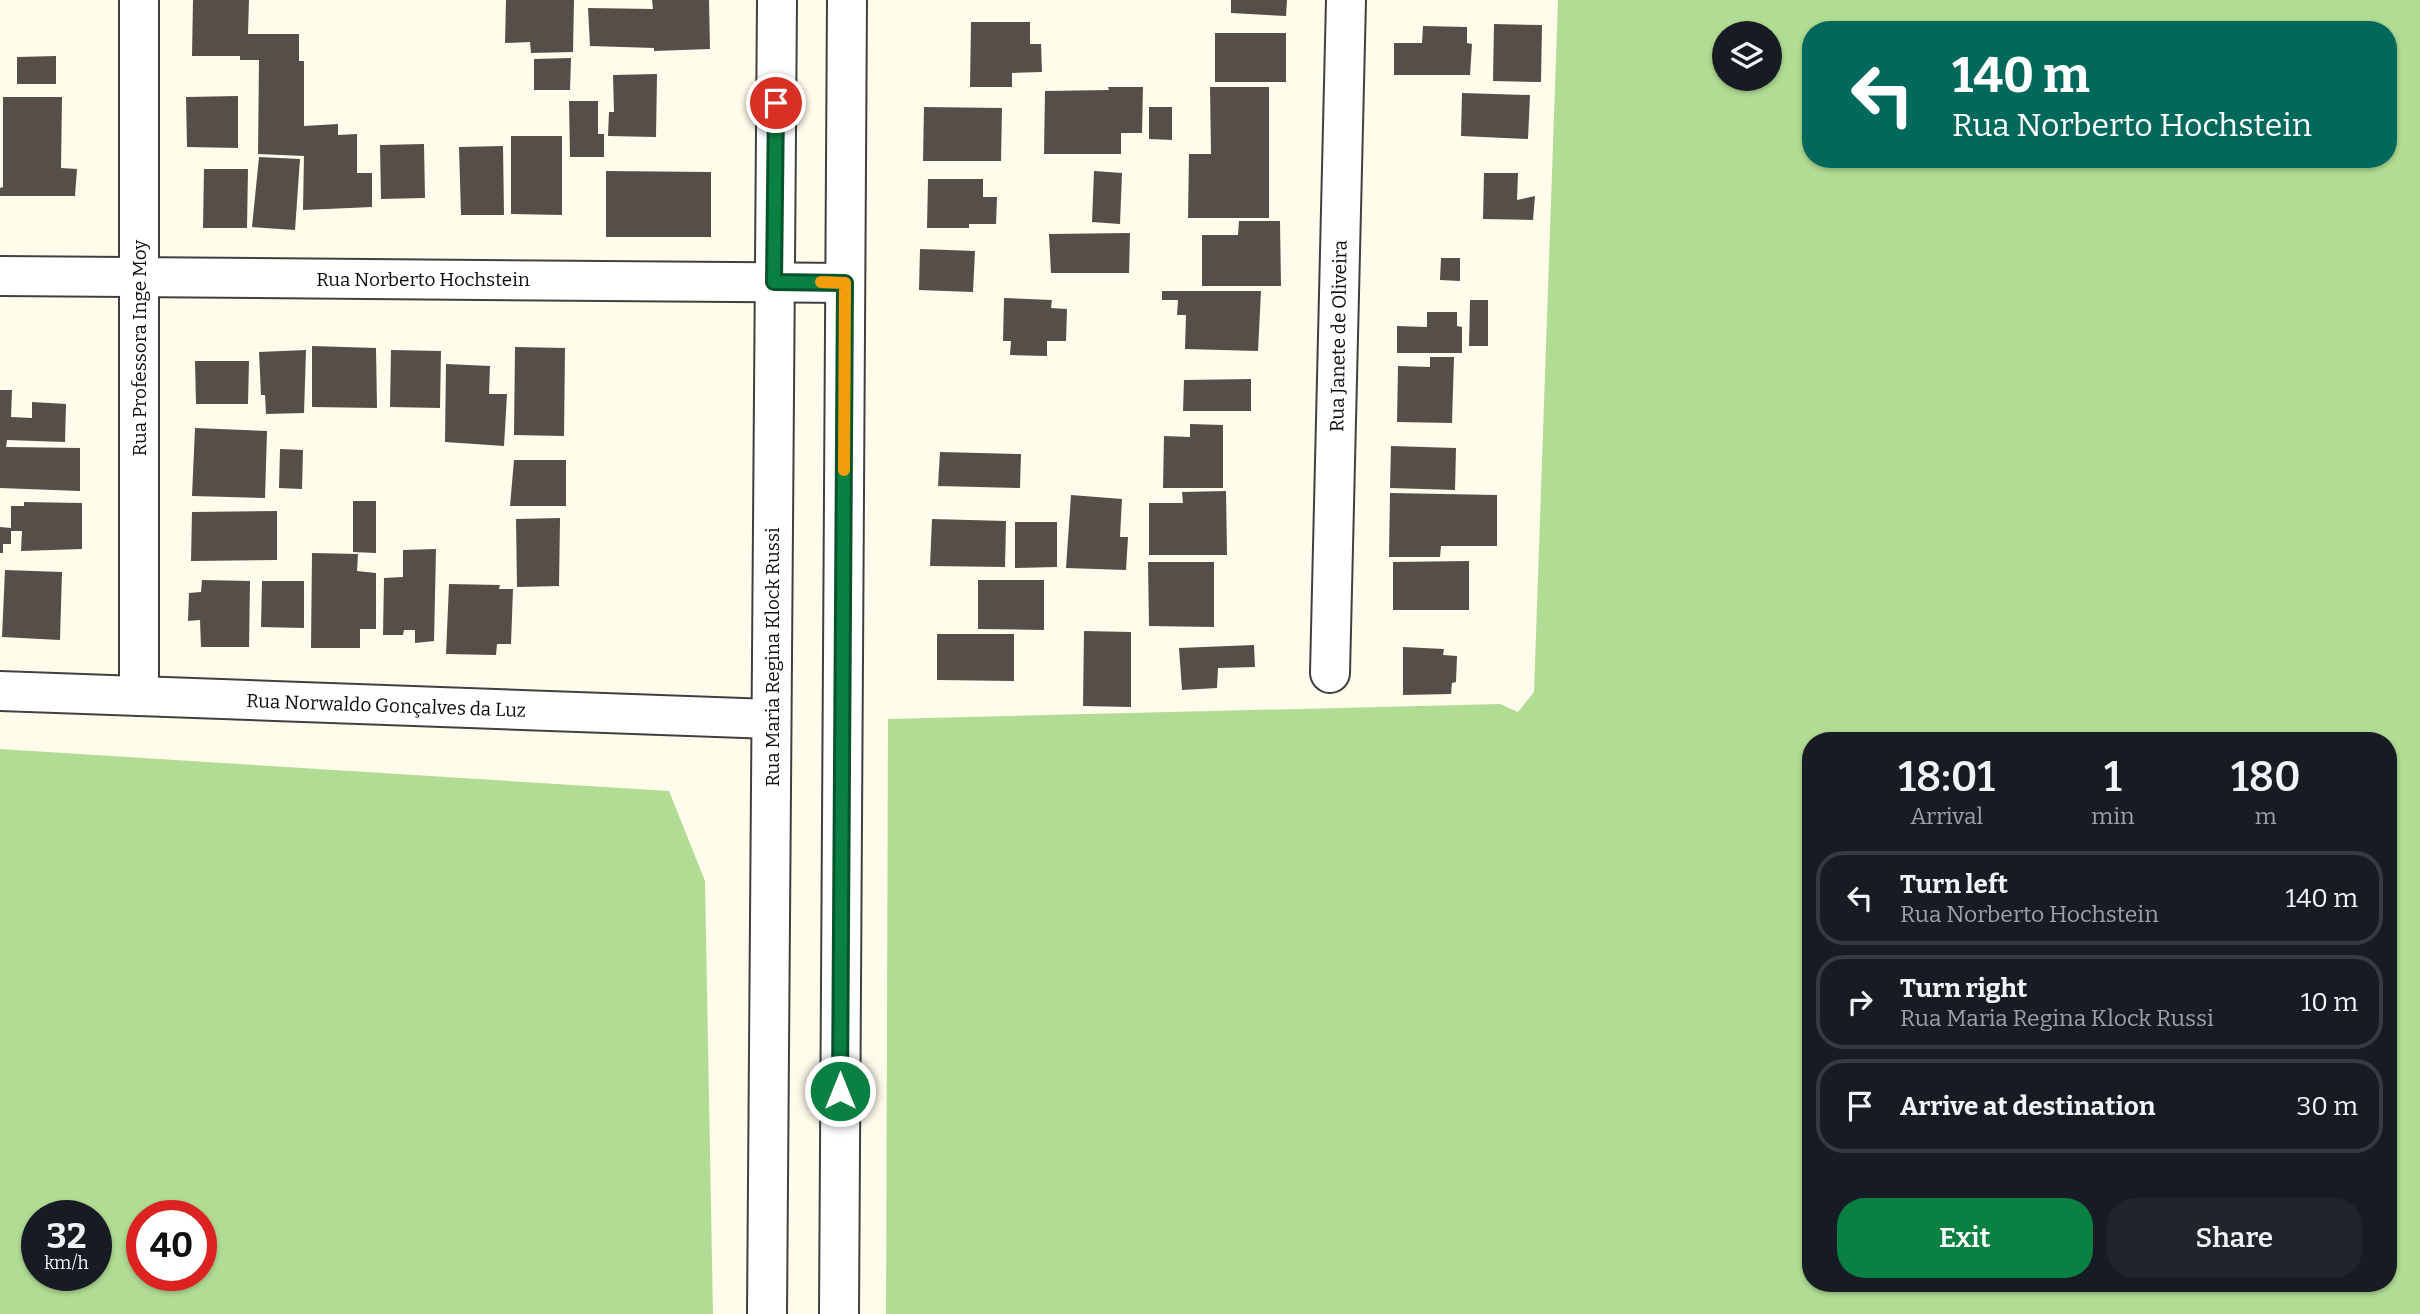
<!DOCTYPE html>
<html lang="en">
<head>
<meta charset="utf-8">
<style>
	:root { --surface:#171b24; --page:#20242c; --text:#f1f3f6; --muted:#9ea1a6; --line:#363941; --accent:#0b8043 }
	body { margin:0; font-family:Bitter,serif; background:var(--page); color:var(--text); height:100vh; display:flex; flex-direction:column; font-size:26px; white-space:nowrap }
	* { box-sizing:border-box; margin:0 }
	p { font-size:23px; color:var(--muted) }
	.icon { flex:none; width:38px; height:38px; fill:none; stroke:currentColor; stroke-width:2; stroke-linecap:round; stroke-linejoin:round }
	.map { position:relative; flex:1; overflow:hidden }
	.details { position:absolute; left:1802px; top:732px; width:595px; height:560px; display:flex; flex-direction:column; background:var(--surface); border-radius:28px; box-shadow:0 2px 5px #0004 }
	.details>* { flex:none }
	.banner { position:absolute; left:1802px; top:21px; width:595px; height:147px; border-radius:28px; box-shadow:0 2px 5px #0004; background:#00695c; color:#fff; overflow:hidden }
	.controls { position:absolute; left:1712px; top:21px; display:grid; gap:14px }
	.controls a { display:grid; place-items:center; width:70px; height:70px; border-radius:50%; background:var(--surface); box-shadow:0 2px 5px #0004; font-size:35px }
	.speed { position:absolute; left:21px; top:1200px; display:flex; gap:14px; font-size:35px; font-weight:700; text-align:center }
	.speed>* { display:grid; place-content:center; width:91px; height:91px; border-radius:50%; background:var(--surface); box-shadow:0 2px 5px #0004; line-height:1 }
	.speed small { font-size:18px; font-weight:400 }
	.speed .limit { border:10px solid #d22; background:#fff; color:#111 }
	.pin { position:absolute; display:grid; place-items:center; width:60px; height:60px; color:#fff; margin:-30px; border:4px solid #fff; border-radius:50%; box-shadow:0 2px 7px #0007 }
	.me { position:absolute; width:77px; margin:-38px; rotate:0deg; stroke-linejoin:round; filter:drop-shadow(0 0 5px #0008) }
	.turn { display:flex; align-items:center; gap:24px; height:147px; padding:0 35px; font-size:32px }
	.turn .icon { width:91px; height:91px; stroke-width:2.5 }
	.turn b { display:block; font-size:49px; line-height:60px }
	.eta { display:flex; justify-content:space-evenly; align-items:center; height:119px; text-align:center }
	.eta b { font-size:42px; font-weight:600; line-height:49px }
	.cta { display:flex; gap:14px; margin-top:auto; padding:14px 35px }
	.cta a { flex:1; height:80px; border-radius:28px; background:var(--accent); color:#fff; font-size:28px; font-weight:600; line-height:80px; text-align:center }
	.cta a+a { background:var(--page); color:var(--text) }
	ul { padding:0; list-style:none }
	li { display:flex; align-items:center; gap:21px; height:94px; margin:0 14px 10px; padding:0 21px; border:4px solid var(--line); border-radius:28px }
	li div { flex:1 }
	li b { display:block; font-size:26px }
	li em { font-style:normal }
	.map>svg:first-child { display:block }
	.forest { fill:#b1dc93; fill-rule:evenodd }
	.building { fill:#564e48 }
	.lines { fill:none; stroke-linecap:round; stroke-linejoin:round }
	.minor-casing { stroke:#404040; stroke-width:42 }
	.tertiary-casing { stroke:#404040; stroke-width:42 }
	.minor { stroke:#fff; stroke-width:38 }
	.tertiary { stroke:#fff; stroke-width:38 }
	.route-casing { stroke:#07532c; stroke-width:18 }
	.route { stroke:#0b8043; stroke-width:12 }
	.slow { stroke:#f59e0b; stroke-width:12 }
	.labels { text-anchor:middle; stroke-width:7; stroke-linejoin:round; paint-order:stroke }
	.street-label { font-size:19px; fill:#0d0d0d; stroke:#fff }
</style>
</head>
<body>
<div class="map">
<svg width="2420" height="1314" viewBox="0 0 2420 1314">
	<rect width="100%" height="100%" fill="#fffcec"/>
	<g class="forest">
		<path d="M1558,0H2420V1314H886L888,719L1500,704L1518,712L1534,692ZM1811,30H2389V159H1811ZM1724,33H1769V79H1724ZM1811,740H2389V1283H1811Z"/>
		<path d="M0,749L669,791L705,881L713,1314H0ZM37,1216H96V1276H37ZM142,1216H201V1276H142Z"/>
	</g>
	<g class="building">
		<path d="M193,0H249L248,34H299V61H304V126L338,124V135L357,134V173H372V207L303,210L304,156L258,154L259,60H240V56H192Z"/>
		<path d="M506,0H574L573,52L531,53L530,42L505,43Z"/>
		<path d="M652,0H709L710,49L654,51V48L590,46L588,8L653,9Z"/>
		<path d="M1231,0H1287L1286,16L1231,13Z"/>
		<path d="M971,22H1030V44H1041L1042,72L1012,73V87H970Z"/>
		<path d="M1494,24L1542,25L1541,82L1493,81Z"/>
		<path d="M1423,26L1467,27V43L1472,44L1470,75H1394V43H1422Z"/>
		<rect x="1215" y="33" width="71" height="49"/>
		<path d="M56,56V84H17V57Z"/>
		<path d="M571,58L570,90H534V59Z"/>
		<path d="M657,74L656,137L608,136L609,112H614L613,75Z"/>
		<path d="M1108,87H1143L1142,133H1121V154H1044L1045,91L1109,90Z"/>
		<path d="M1210,87H1269V218H1188L1189,154H1211Z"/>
		<path d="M1462,93L1530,95L1528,139L1461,136Z"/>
		<path d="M238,96V148L187,147L186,97Z"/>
		<path d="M3,97H62L61,168L77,169L75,196H0V188L3,187Z"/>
		<path d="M569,101H598V134H604V157H570Z"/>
		<path d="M924,107L1002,108L1001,161H923Z"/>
		<path d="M1149,107H1172V140L1149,139Z"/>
		<path d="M511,136H562V215L511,214Z"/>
		<path d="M424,144L425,198L381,199L380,145Z"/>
		<path d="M503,146L504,215H461L459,147Z"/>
		<path d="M259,157L300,159L295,230L252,227Z"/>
		<path d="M204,169H248L247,228H203Z"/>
		<path d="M606,171L711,172V237H606Z"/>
		<path d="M1094,171L1122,173L1120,224L1092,222Z"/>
		<path d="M1484,173H1518L1517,200L1535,196L1533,220L1483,219Z"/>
		<path d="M928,179H983V197H997L996,224H969V228H927Z"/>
		<path d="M1239,221H1280L1281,286H1202V235H1238Z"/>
		<path d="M1130,233L1129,273H1051L1049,234Z"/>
		<path d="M920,249L975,251L973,292L919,290Z"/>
		<path d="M1441,258H1460V281L1440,280Z"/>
		<path d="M1162,291H1261L1258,351L1185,349L1186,315H1177L1178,300H1162Z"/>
		<path d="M1004,298L1052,300L1051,308L1067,309L1066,341H1047V356L1010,355L1011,341H1003Z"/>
		<path d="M1470,300H1488V346H1469Z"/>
		<path d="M1427,312H1457V326L1462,327V353H1397V326L1427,327Z"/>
		<path d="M312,346L376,348L377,408L312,407Z"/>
		<path d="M515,347L565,348L564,436L514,435Z"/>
		<path d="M306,350L304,413L266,414L265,395H261L259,352Z"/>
		<path d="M391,350L441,351L440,408L390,407Z"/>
		<path d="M1430,357H1454L1452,423L1397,422L1398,366L1430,367Z"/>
		<path d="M195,361H249L248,404H196Z"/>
		<path d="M446,364L490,366L489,394H507L504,446L445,442Z"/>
		<path d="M1251,379V411H1183L1184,380Z"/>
		<path d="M0,390H12L11,417L32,418V402L66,404L65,442L7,440L6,447L80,448V491L0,488Z"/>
		<path d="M1190,424L1223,425V488H1163L1164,436L1190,437Z"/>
		<path d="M195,428L267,431L265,498L192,496Z"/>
		<path d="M1391,446L1456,448L1455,490L1390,488Z"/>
		<path d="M280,449L303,450L302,489L279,488Z"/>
		<path d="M940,452L1021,454L1020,488L938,486Z"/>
		<path d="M514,460H566V506H510Z"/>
		<path d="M1226,491L1227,555H1149V503H1183L1182,492Z"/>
		<path d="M1390,493L1497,495V546H1441L1440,557H1389Z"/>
		<path d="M1071,495L1122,499L1120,537H1128L1126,570L1066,568Z"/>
		<path d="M353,501H376V553L353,552Z"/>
		<path d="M24,502L82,503V549L21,551L22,531H11V544H3V553H0V527L11,528V506H24Z"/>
		<path d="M277,511V560L191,561L192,512Z"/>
		<path d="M560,518L559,586L517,587L516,519Z"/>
		<path d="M932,519L1006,521L1005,567L930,566Z"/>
		<path d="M1015,522H1057V567L1015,568Z"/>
		<path d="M436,549L434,641L415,643V630H404L403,635H383L384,578L403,577V550Z"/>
		<path d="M312,553L358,554L357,571L376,573V629H360V648H311Z"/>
		<path d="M1469,561V610H1393V562Z"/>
		<path d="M1148,562H1214V627L1149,626Z"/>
		<path d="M5,570L62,572L60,640L2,637Z"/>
		<path d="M202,580L250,581L249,647H201L200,620L188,621L189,593L201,592Z"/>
		<path d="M978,580H1044V630L978,629Z"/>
		<path d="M262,581H304V628L261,627Z"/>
		<path d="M449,584L500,585L499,589H513L511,644H497L496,655L446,654Z"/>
		<path d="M1084,631L1131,632V707L1083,706Z"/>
		<path d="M937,634H1014V681L937,680Z"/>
		<path d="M1254,645L1255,667L1218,668L1217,688L1182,690L1179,648Z"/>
		<path d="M1403,647L1444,649L1443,655L1457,656L1456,682L1452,683L1451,694L1403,695Z"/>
	</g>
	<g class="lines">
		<g class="minor-casing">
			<g id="minor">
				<path d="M139,0V696"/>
				<path d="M0,276L845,283"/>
				<path d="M1330,673L1346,0"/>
				<path d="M0,691L771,719"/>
				<path d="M767,1314L777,0"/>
			</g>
		</g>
		<g class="tertiary-casing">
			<path id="tertiary" d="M839,1314L847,0"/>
		</g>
		<use href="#minor" class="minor"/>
		<use href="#tertiary" class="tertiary"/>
	</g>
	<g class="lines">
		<g class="route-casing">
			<path id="route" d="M776,103L774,282L845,283L840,1091"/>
		</g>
		<use href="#route" class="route"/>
		<path class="slow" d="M821,282L845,283L844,470"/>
	</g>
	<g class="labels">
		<g class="street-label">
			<text x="423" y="286">Rua Norberto Hochstein</text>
			<text transform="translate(1338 336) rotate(-89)" y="7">Rua Janete de Oliveira</text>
			<text transform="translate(139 348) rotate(-90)" y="7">Rua Professora Inge Moy</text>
			<text transform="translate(772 657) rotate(-90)" y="7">Rua Maria Regina Klock Russi</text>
			<text transform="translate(386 705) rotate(2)" y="7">Rua Norwaldo Gonçalves da Luz</text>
		</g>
	</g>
</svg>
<div class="controls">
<a><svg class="icon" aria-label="layers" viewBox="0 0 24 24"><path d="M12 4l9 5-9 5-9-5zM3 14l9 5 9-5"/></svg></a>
</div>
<div class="speed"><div>32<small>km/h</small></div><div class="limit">40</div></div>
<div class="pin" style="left:776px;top:103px;background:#d93025"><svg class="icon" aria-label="arrive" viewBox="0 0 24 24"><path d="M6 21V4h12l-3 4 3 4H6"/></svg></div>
<svg class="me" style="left:840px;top:1091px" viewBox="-20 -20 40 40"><circle r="17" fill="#0b8043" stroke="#fff" stroke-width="3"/><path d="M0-11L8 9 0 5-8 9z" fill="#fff"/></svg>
<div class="banner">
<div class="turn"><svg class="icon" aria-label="left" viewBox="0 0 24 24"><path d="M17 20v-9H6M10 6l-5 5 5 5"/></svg><div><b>140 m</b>Rua Norberto Hochstein</div></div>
</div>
<section class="details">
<div class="eta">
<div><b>18:01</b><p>Arrival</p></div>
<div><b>1</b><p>min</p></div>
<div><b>180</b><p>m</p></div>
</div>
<ul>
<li><svg class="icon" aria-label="left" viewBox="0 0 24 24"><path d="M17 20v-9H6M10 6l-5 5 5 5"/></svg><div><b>Turn left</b><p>Rua Norberto Hochstein</p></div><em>140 m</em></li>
<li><svg class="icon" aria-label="right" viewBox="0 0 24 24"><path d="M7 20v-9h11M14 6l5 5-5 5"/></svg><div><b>Turn right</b><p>Rua Maria Regina Klock Russi</p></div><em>10 m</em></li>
<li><svg class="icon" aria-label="arrive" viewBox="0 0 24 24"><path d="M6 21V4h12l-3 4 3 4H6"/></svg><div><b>Arrive at destination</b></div><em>30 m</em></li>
</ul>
<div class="cta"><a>Exit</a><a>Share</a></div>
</section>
</div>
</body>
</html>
